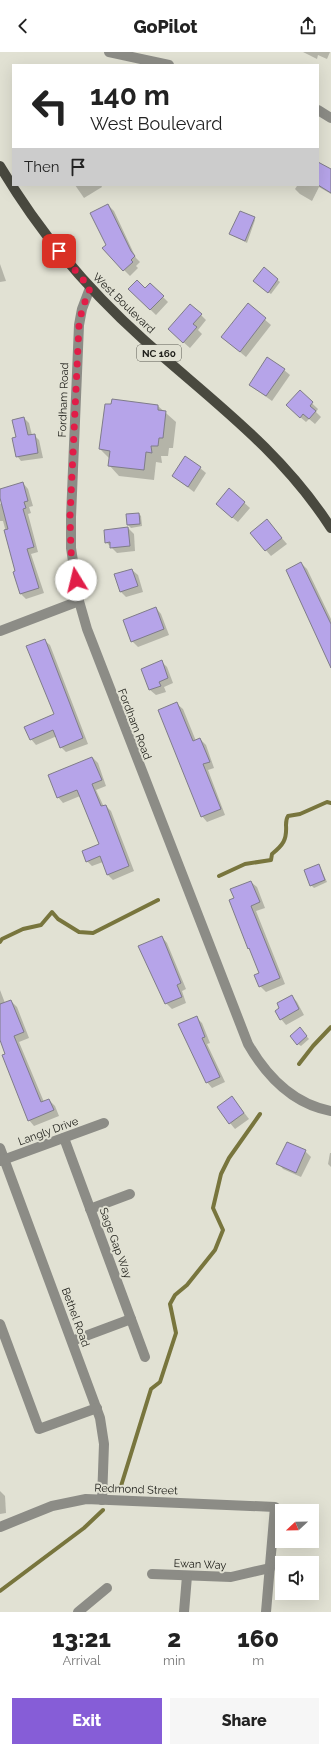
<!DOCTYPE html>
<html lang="en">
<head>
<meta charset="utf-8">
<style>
	:root { --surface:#fff; --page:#f6f6f6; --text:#222; --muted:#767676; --accent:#865dd7 }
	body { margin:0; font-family:Raleway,sans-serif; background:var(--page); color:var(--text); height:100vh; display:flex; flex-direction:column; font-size:15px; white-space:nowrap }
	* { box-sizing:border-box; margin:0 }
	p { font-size:13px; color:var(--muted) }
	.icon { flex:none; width:22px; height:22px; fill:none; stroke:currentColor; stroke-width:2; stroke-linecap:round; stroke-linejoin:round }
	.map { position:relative; height:1560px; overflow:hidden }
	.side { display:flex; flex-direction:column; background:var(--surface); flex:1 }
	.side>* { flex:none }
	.hud { position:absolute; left:12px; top:12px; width:307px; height:122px; border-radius:0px; box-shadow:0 4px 16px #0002; background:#fff; color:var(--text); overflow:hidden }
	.needle { width:26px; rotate:248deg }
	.buttons { position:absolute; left:275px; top:1452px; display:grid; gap:8px }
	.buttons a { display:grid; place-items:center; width:44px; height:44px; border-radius:0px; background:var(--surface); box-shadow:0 4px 16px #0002; font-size:20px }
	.pin { position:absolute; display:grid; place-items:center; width:34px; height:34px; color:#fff; margin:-17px; border-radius:8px; box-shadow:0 2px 6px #0006 }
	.me { position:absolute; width:44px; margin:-22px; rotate:351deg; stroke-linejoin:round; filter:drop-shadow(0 0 3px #0008) }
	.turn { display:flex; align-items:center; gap:14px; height:84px; padding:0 12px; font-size:18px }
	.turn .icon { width:52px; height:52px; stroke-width:2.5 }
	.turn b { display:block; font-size:28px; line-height:34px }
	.then { display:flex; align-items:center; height:38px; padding:0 12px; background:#0003; gap:8px; font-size:15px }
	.eta { display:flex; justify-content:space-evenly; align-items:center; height:68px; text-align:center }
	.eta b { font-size:24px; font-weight:800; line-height:28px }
	.primary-button { display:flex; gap:8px; margin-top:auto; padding:8px 12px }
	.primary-button a { flex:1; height:46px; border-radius:0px; background:var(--accent); color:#fff; font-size:16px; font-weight:800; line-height:46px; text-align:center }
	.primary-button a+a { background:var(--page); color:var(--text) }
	header { display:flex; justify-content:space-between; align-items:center; height:52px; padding:0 12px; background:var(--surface); font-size:18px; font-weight:800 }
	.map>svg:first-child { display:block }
	.shadow { fill:#0003 }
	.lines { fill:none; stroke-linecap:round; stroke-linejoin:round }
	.stream { stroke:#78753d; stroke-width:4 }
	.building { fill:#b6a4e9; stroke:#7f7c89 }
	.minor { stroke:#8c8c86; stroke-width:10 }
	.major { stroke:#49493f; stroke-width:10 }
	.route { stroke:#e11d48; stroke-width:7; stroke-dasharray:0 12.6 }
	.labels { text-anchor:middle; stroke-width:4; stroke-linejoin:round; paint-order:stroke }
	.shield { fill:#e1e1d3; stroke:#5a5a52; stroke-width:1 }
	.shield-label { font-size:10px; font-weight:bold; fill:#20201b }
	.street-label { font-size:11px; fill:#20201b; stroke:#e1e1d3 }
</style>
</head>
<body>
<header><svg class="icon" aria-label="back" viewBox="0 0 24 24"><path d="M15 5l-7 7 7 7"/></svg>GoPilot<svg class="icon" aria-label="share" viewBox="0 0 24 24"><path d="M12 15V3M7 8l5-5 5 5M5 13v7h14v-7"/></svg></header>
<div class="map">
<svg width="331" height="1560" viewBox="0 0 331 1560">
	<rect width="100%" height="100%" fill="#e1e1d3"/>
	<g class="shadow">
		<path d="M303,0H330L327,7L318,3L317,7Z"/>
		<path d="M318,112L331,119V142L319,135L312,149L300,142L295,137L297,134L295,133H318Z"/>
		<path d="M75,133H101L102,135L84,146Z"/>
		<path d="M108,153L114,159L136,206L140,210L136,214L138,216L130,224L103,197L107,193Z"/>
		<path d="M253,166L255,168L247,191L231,182Z"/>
		<path d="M0,212L6,229L0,230Z"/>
		<path d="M264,217L280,230L271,242L257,232Z"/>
		<path d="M150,232L168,250L156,263L129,237H145Z"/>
		<path d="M248,253L271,273L246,305L222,285Z"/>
		<path d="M201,263L206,268L198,278L202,282L190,296L174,282Z"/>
		<path d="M284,318L290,323L272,349L250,333Z"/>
		<path d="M300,340L318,357L316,360L321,365L315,372L309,367L306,370L293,359Z"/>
		<path d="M112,348L158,354L176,370L173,396H169L168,404H161L162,411L156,410L154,428L119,424L109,413L110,407L100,397Z"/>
		<path d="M24,366L29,371L32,383H34L39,388L43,406L21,409L17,404V386Z"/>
		<path d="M200,416L206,421L194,440L173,424Z"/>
		<path d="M23,431L28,437L33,454L29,455L31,461L28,462L38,500L31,502L44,541L26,547L21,542L14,521L17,520L3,469H0V452L2,451L0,438Z"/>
		<path d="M230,438L250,456L238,470L223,458Z"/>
		<path d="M139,462L141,464L142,474L131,476L128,473Z"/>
		<path d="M267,469L287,492L271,504L251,481Z"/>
		<path d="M128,476L134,482L135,499L117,501L106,490Z"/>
		<path d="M301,511L307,517L331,567V613Z"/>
		<path d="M132,518L138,523L143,540L126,545L120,539Z"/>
		<path d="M156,556L161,562L169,583L138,595L132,589Z"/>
		<path d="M44,588L50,593L88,692L66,700L61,695L57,684L36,693L31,687L55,663Z"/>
		<path d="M161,609L167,615L173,631L164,635L166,640L156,643L150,638L142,617Z"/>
		<path d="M177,652L183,657L196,689L200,687L206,693L214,716L208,718L225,763L207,770L202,764Z"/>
		<path d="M93,706L98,711L106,734L96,738L104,755L106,754L111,759L134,819L113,828L108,823L103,810L92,814L87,809L100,792L80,744L63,751L58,745L49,723Z"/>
		<path d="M319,813L327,830L314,836L311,833Z"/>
		<path d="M251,830L257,835L265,856L256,859L285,932L266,940L260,934L261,921L252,900L249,896L235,846Z"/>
		<path d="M162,885L167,891L186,937L182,939L186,951L172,957L166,951Z"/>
		<path d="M0,938L5,951L11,949L17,955L29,986L19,990L44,1050L49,1048L55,1054L59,1064L34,1074L29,1068L0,985Z"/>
		<path d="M292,944L297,950L304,963L286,973L281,967Z"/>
		<path d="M196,965L202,971L210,991L207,992L225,1030L212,1036L207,1030Z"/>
		<path d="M302,979L309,987L301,994L298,992Z"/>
		<path d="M232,1045L249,1067L235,1077L230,1071Z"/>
		<path d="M305,1099L311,1105L301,1125L283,1117L278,1111Z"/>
		<path d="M330,1101H331V1115L328,1112Z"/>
		<path d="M0,1439L5,1444L6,1461L0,1462Z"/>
	</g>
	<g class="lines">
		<g class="stream">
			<path d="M219,824L245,812L271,808L272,802C283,793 287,788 286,773C286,769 286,767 288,764L300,762L327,750L331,751"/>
			<path d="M0,890L2,887L23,877L41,873L52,860L58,867L79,880L93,881L158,848"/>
			<path d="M299,1012L313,994L331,975"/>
			<path d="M121,1434L151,1337L160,1330L176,1281L170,1252L175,1243L187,1233L215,1198L223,1178L213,1156L221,1122L229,1106L260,1062"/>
			<path d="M0,1539L84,1476L103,1458"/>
		</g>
	</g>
	<g class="building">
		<path d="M318,110L331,117V141L318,133Z"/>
		<path d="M108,152L131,199L135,204L131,208L133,210L123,219L102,196L106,193L90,161Z"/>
		<path d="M240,159L255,165L245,189L229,182Z"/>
		<path d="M264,215L278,227L268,241L253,229Z"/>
		<path d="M137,228L145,236L150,231L164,244L150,258L128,237Z"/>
		<path d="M248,251L266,266L240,300L221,285Z"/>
		<path d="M190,252L202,262L193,272L197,275L183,291L168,277Z"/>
		<path d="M267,305L285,317L266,344L249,333Z"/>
		<path d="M300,338L313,350L310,354L316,359L309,367L303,362L300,366L286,353Z"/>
		<path d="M112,347L158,353V358L166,359L163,386H159L158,394H151L152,401L146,400L144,418L108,414L110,399L99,397L105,352H111Z"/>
		<path d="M24,365L28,383L35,382L38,401L16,405L12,386L16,385L12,368Z"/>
		<path d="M185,404L201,415L188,435L172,424Z"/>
		<path d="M23,430L28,449L24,450L26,456L23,457L34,495L27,497L39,536L20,542L13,520L15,519L4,478L8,477L0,446V437Z"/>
		<path d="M229,436L245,450L232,466L216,452Z"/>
		<path d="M139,461L140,472L127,473L126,462Z"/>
		<path d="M267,467L282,486L265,499L250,481Z"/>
		<path d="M128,475L130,494L110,496V490L105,491L104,478Z"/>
		<path d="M301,510L331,572V616L286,518Z"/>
		<path d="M132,517L138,534L120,540L114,522Z"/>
		<path d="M156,555L164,577L131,590L123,568Z"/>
		<path d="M45,587L83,686L60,696L53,678L30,688L24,675L54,662L26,594Z"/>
		<path d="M162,608L168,626L159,630L161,634L149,638L141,617Z"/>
		<path d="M177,650L193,689L200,686L210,710L203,712L221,757L201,765L158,658Z"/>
		<path d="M92,705L102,728L92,732L101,754L106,753L129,814L107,823L100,804L86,810L82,799L99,792L77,738L57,746L48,723Z"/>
		<path d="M319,812L325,828L310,834L304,818Z"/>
		<path d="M251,829L260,850L251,854L280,926L259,935L254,923L259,921L249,896L248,897L229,848L234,846L230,837Z"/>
		<path d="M162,884L181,931L177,933L182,945L165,952L138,894Z"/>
		<path d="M292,943L299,957L280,968L275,959L279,956L277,951Z"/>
		<path d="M11,948L24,980L14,984L41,1050L49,1047L54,1058L28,1069L2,1003L5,1002L0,988V952Z"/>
		<path d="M197,964L205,985L202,986L220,1025L206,1031L178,972Z"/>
		<path d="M300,975L307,984L297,993L290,984Z"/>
		<path d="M232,1044L244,1061L229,1072L217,1055Z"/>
		<path d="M287,1090L306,1098L296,1121L276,1112Z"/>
	</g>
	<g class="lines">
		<g class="minor">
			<path d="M109,0L169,13"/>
			<path d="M318,58L331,66"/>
			<path d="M90,236L82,257L79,273L71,465V496L79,549L87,577L248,992C267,1025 293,1052 331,1059"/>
			<path d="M0,579L79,549"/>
			<path d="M64,1086L145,1305"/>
			<path d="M0,1096L100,1366L104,1392L102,1448"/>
			<path d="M0,1109L104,1071"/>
			<path d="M90,1157L130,1142"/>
			<path d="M0,1272L39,1377L97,1356"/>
			<path d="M72,1289L131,1267"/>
			<path d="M0,1475L52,1454L86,1447L275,1455L266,1560"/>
			<path d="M152,1522L231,1525L270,1516"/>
			<path d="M78,1560L107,1536"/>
			<path d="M184,1560L187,1524"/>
		</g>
		<path class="major" d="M0,114C39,180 87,237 144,288C212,349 280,397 331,476"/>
	</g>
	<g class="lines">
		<path class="route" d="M59,199L90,236L82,258L79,273L70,465L71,500L76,528"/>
	</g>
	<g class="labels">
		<rect class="shield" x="137" y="293" width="44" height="16" rx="3"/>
		<g class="shield-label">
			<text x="159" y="305">NC 160</text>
		</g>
		<g class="street-label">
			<text transform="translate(124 251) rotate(44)" y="4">West Boulevard</text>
			<text transform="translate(63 348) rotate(-88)" y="4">Fordham Road</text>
			<text transform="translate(135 672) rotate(69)" y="4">Fordham Road</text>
			<text transform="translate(48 1079) rotate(-20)" y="4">Langly Drive</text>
			<text transform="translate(116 1191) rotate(70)" y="4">Sage Gap Way</text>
			<text transform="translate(76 1265) rotate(70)" y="4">Bethel Road</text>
			<text transform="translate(136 1437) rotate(2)" y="4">Redmond Street</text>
			<text transform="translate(200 1512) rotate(2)" y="4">Ewan Way</text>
		</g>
	</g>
</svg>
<div class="buttons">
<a><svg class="needle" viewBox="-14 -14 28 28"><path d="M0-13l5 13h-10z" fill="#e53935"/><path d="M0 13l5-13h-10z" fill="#767676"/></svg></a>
<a><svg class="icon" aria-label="sound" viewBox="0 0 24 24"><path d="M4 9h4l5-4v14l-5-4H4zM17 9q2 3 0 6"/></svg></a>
</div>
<div class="pin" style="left:59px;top:199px;background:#d93025"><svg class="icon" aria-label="arrive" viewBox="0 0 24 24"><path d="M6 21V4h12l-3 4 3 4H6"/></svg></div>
<svg class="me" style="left:76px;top:528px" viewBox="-20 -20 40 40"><circle r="19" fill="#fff"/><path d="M0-13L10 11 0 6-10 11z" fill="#e11d48"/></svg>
<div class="hud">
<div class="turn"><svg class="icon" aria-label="left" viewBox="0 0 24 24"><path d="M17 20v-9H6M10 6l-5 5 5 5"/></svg><div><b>140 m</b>West Boulevard</div></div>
<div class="then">Then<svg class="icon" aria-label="arrive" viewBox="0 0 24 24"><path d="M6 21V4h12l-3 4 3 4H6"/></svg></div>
</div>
</div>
<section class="side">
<div class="eta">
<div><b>13:21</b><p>Arrival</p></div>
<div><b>2</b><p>min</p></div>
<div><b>160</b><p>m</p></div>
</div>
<div class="primary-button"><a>Exit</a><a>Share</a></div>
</section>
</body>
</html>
